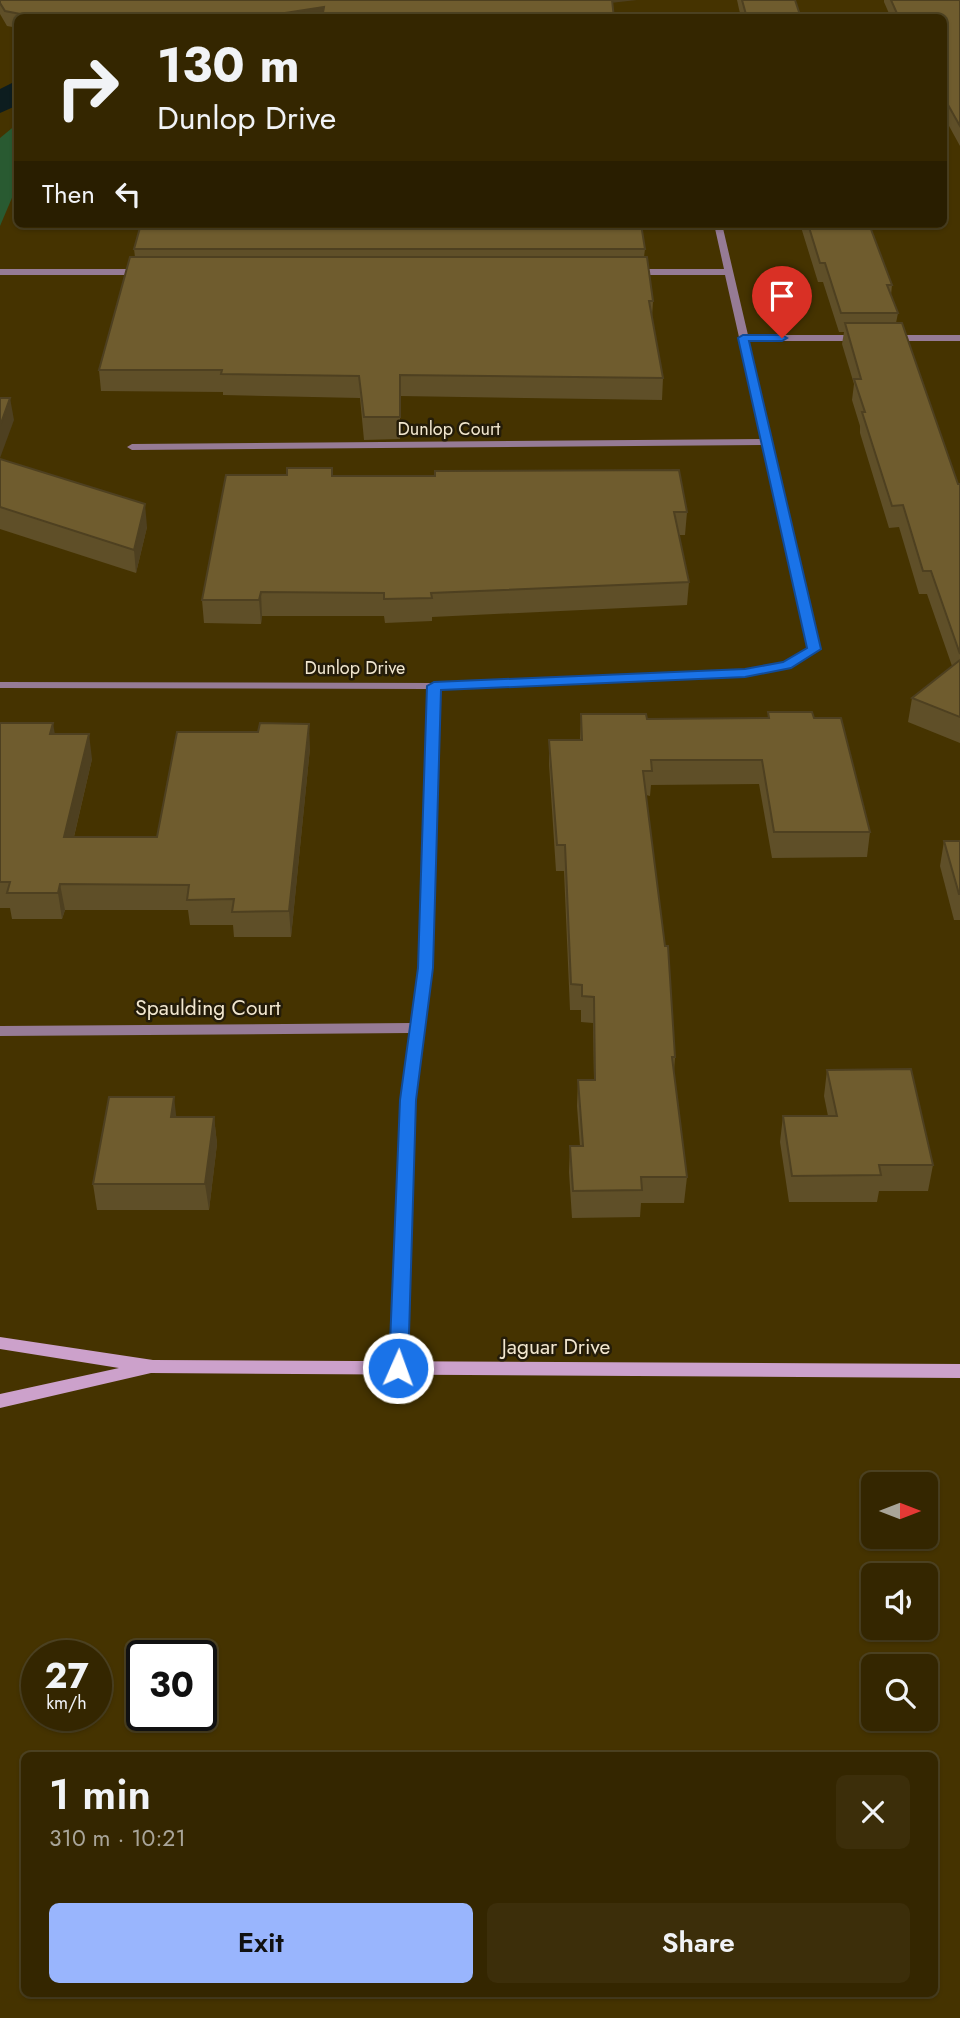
<!DOCTYPE html>
<html lang="en">
<head>
<meta charset="utf-8">
<style>
	:root { --surface:#342600; --page:#3c2e0a; --text:#f1f3f6; --muted:#a9a599; --line:#4e4322; --accent:#99b5fd }
	body { margin:0; font-family:Jost,sans-serif; background:var(--page); color:var(--text); height:100vh; display:flex; flex-direction:column; font-size:26px; white-space:nowrap }
	* { box-sizing:border-box; margin:0 }
	p { font-size:23px; color:var(--muted) }
	.icon { flex:none; width:38px; height:38px; fill:none; stroke:currentColor; stroke-width:2; stroke-linecap:round; stroke-linejoin:round }
	.map { position:relative; flex:1; overflow:hidden }
	.side { position:absolute; left:21px; top:1752px; width:917px; height:245px; display:flex; flex-direction:column; background:var(--surface); border-radius:10px; box-shadow:0 2px 5px #0004,0 0 0 2px var(--line) }
	.side>* { flex:none }
	.top-card { position:absolute; left:14px; top:14px; width:933px; height:214px; border-radius:10px; box-shadow:0 2px 5px #0004,0 0 0 2px var(--line); background:#342600; color:var(--text); overflow:hidden }
	.needle { width:46px; rotate:90deg }
	.buttons { position:absolute; left:861px; top:1472px; display:grid; gap:14px }
	.buttons a { display:grid; place-items:center; width:77px; height:77px; border-radius:10px; background:var(--surface); box-shadow:0 2px 5px #0004,0 0 0 2px var(--line); font-size:35px }
	.speed { position:absolute; left:21px; top:1640px; display:flex; gap:14px; font-size:35px; font-weight:700; text-align:center }
	.speed>* { display:grid; place-content:center; width:91px; height:91px; border-radius:50%; background:var(--surface); box-shadow:0 2px 5px #0004,0 0 0 2px var(--line); line-height:1 }
	.speed small { font-size:18px; font-weight:400 }
	.speed .limit { border:4px solid #111; border-radius:10px; background:#fff; color:#111 }
	.pin { position:absolute; display:grid; place-items:center; width:60px; height:60px; color:#fff; margin:-72px -30px; border-radius:50% 50% 50% 0; rotate:-45deg; box-shadow:0 0 7px #0007 }
	.pin .icon { rotate:45deg }
	.me { position:absolute; width:77px; margin:-38px; rotate:2deg; stroke-linejoin:round; filter:drop-shadow(0 0 5px #0008) }
	.turn { display:flex; align-items:center; gap:24px; height:147px; padding:0 28px; font-size:32px }
	.turn .icon { width:91px; height:91px; stroke-width:2.5 }
	.turn b { display:block; font-size:49px; line-height:60px }
	.then { display:flex; align-items:center; height:66px; padding:0 28px; background:#0003; gap:14px; font-size:26px }
	.round { display:grid; place-items:center; flex:none; width:74px; height:74px; border-radius:10px; background:var(--page) }
	.summary { display:flex; align-items:center; justify-content:space-between; height:119px; padding:0 28px }
	h1 { font-size:42px; font-weight:600; line-height:52px }
	.primary-button { display:flex; gap:14px; margin-top:auto; padding:14px 28px }
	.primary-button a { flex:1; height:80px; border-radius:10px; background:var(--accent); color:#111; font-size:28px; font-weight:600; line-height:80px; text-align:center }
	.primary-button a+a { background:var(--page); color:var(--text) }
	.map>svg:first-child { display:block }
	.green { fill:#295a31 }
	.lines { fill:none; stroke-linecap:round; stroke-linejoin:round }
	.canal { fill:#0d1d1f; fill-rule:evenodd }
	.street { fill:#967b95; fill-rule:evenodd }
	.secondary { fill:#cca1cb; fill-rule:evenodd }
	.wall { fill:#5f4f28 }
	.shaded-wall { fill:#4e4020 }
	.building { fill:#6f5c2e; stroke:#4e4020; stroke-width:2 }
	.route { fill:#1a73e8; stroke:#114b97; stroke-width:2 }
	.labels { text-anchor:middle; stroke-width:5; stroke-linejoin:round; paint-order:stroke }
	.far-street-label { font-size:18px; fill:#f2e7cf; stroke:#241c09 }
	.street-label { font-size:21px; fill:#f2e7cf; stroke:#241c09 }
</style>
</head>
<body>
<div class="map">
<svg width="960" height="2018" viewBox="0 0 960 2018">
	<rect width="100%" height="100%" fill="#453300"/>
	<path class="green" d="M17,124V186L0,226V138Z"/>
	<g class="lines">
		<path class="canal" d="M18,80V105L0,113V89Z"/>
		<g class="street">
			<path d="M714,224H722L748,335H861L866,338L861,341H749L820,649L790,667L745,676L440,689L433,968L415,1100L406,1368L404,1373L398,1375L392,1373L390,1368L401,1100L410,1033L0,1036V1026L411,1023L419,968L428,689L0,688V682L434,683L745,670L783,662L808,648L763,445L132,450L127,447L132,444L762,439L725,275H632L628,272L632,269H724Z"/>
			<path d="M0,269H143L147,272L143,275H0Z"/>
			<path d="M960,335V341H888L883,338L888,335Z"/>
		</g>
		<path class="secondary" d="M0,1337L153,1360L960,1364V1378L151,1373L0,1408V1394L119,1368L0,1349Z"/>
	</g>
	<g class="wall">
		<path d="M0,0L612,2L614,18H18V28L7,26L0,14Z"/>
		<path d="M737,0H795L801,18H741Z"/>
		<path d="M884,0H960V146L943,115V18H891L884,2Z"/>
		<path d="M800,224H869L892,285L891,295L898,313L896,323L958,484H960V743L908,722L912,698L952,666L927,594H919L899,527L889,528L860,433V426L852,400L854,384L842,344L844,332H839L823,282H818Z"/>
		<path d="M134,249H645L644,257L653,301L652,318L663,378L662,400L400,396V439L364,440L360,398L223,395V392L101,391L99,370L135,257Z"/>
		<path d="M0,459L147,527L136,573L0,529Z"/>
		<path d="M333,476L687,512L685,535H679L689,582L687,605L432,617V621L385,623L384,616H262L261,624L204,623L202,600Z"/>
		<path d="M768,712L814,718L870,832L867,857L772,858L759,784L651,785L650,796L646,795L675,1057L674,1072L687,1177L684,1203H641L640,1217L572,1218L569,1172L570,1146H580L577,1106L578,1080H594L593,1023L581,1022V1010H570L564,871H556L549,764V740H580L581,714L647,719L768,718Z"/>
		<path d="M0,723L55,734L92,759L74,837H157L310,748L291,937H234L233,925H190L188,910H65L62,919H12L10,908H0Z"/>
		<path d="M944,841H960V920H954L940,866Z"/>
		<path d="M827,1070L933,1165L928,1191H879L877,1202H789L780,1142L783,1116H828L824,1096Z"/>
		<path d="M177,1117H214L217,1144L209,1210H97L93,1184Z"/>
	</g>
	<g class="shaded-wall">
		<path d="M610,0H637L610,3Z"/>
		<path d="M324,7L325,18H253Z"/>
		<path d="M10,398L14,420L0,458V426Z"/>
		<path d="M145,504L147,527L136,573L134,550Z"/>
		<path d="M261,592L262,616L261,624L259,600Z"/>
		<path d="M53,723L57,747L50,734Z"/>
		<path d="M309,724L310,748L291,937L289,911Z"/>
		<path d="M89,734L92,759L68,862L64,837Z"/>
		<path d="M60,884L65,910L62,919L58,893Z"/>
		<path d="M174,1097L177,1123L171,1117Z"/>
		<path d="M214,1117L217,1144L209,1210L205,1184Z"/>
	</g>
	<g class="building">
		<path d="M0,0H612L614,18H322L324,7L253,18H41L5,11L0,3Z"/>
		<path d="M742,0H795L801,18H747Z"/>
		<path d="M891,0H960V126L943,96V18H899Z"/>
		<path d="M141,224H641L645,249H134Z"/>
		<path d="M808,224H869L892,285H887L898,313H841L825,263H820Z"/>
		<path d="M130,257H647L653,301H649L663,378L400,375V417H364L359,376L221,374L222,370H99Z"/>
		<path d="M845,323H902L958,484H960V654L931,571H923L903,505L892,506L862,412H865L854,379H861Z"/>
		<path d="M0,398H10L0,426Z"/>
		<path d="M0,459L145,504L134,550L0,507Z"/>
		<path d="M287,468H332V476H435V471L679,470L687,512H674L689,582L431,593L432,598L384,599V593L261,592L259,600H202L226,475H287Z"/>
		<path d="M960,660V717L912,698Z"/>
		<path d="M768,712H812L814,718H841L870,832H774L762,760H651L652,771H643L665,946H668L675,1057H672L687,1177H641L642,1190L573,1191L570,1146H583L578,1080H595L594,997L582,996V985L571,984L565,845H557L549,740H582L581,714H646L647,719L769,718Z"/>
		<path d="M0,723H53L50,734H89L64,837H157L177,732H258L260,723L309,724L289,911L232,912L234,899L187,900L189,885L60,884L58,893H7L10,882H0Z"/>
		<path d="M944,841H960V894H959Z"/>
		<path d="M911,1069L933,1165H879L881,1175L792,1176L783,1116H837L827,1070Z"/>
		<path d="M109,1097H174L171,1117H214L205,1184H93Z"/>
	</g>
	<path class="route" d="M743,335H782L787,338L782,341H749L821,649L791,668L745,677L441,690L433,968L416,1100L408,1368L398,1375L392,1373L389,1368L400,1100L418,968L427,686L434,682L745,669L783,662L807,648L738,338Z"/>
	<g class="labels">
		<g class="far-street-label">
			<text x="449" y="435">Dunlop Court</text>
			<text x="355" y="674">Dunlop Drive</text>
		</g>
		<g class="street-label">
			<text x="208" y="1015">Spaulding Court</text>
			<text x="556" y="1354">Jaguar Drive</text>
		</g>
	</g>
</svg>
<div class="buttons">
<a><svg class="needle" viewBox="-14 -14 28 28"><path d="M0-13l5 13h-10z" fill="#e53935"/><path d="M0 13l5-13h-10z" fill="#a9a599"/></svg></a>
<a><svg class="icon" aria-label="sound" viewBox="0 0 24 24"><path d="M4 9h4l5-4v14l-5-4H4zM17 9q2 3 0 6"/></svg></a>
<a><svg class="icon" aria-label="search" viewBox="0 0 24 24"><circle cx="10" cy="10" r="6"/><path d="M15 15l6 6"/></svg></a>
</div>
<div class="speed"><div>27<small>km/h</small></div><div class="limit">30</div></div>
<div class="pin" style="left:782px;top:338px;background:#d93025"><svg class="icon" aria-label="arrive" viewBox="0 0 24 24"><path d="M6 21V4h12l-3 4 3 4H6"/></svg></div>
<svg class="me" style="left:398px;top:1368px" viewBox="-20 -20 40 40"><circle r="17" fill="#1a73e8" stroke="#fff" stroke-width="3"/><path d="M0-11L8 9 0 5-8 9z" fill="#fff"/></svg>
<div class="top-card">
<div class="turn"><svg class="icon" aria-label="right" viewBox="0 0 24 24"><path d="M7 20v-9h11M14 6l5 5-5 5"/></svg><div><b>130 m</b>Dunlop Drive</div></div>
<div class="then">Then<svg class="icon" aria-label="left" viewBox="0 0 24 24"><path d="M17 20v-9H6M10 6l-5 5 5 5"/></svg></div>
</div>
<section class="side">
<div class="summary"><div><h1>1 min</h1><p>310 m · 10:21</p></div><a class="round"><svg class="icon" aria-label="close" viewBox="0 0 24 24"><path d="M6 6l12 12M18 6L6 18"/></svg></a></div>
<div class="primary-button"><a>Exit</a><a>Share</a></div>
</section>
</div>
</body>
</html>
